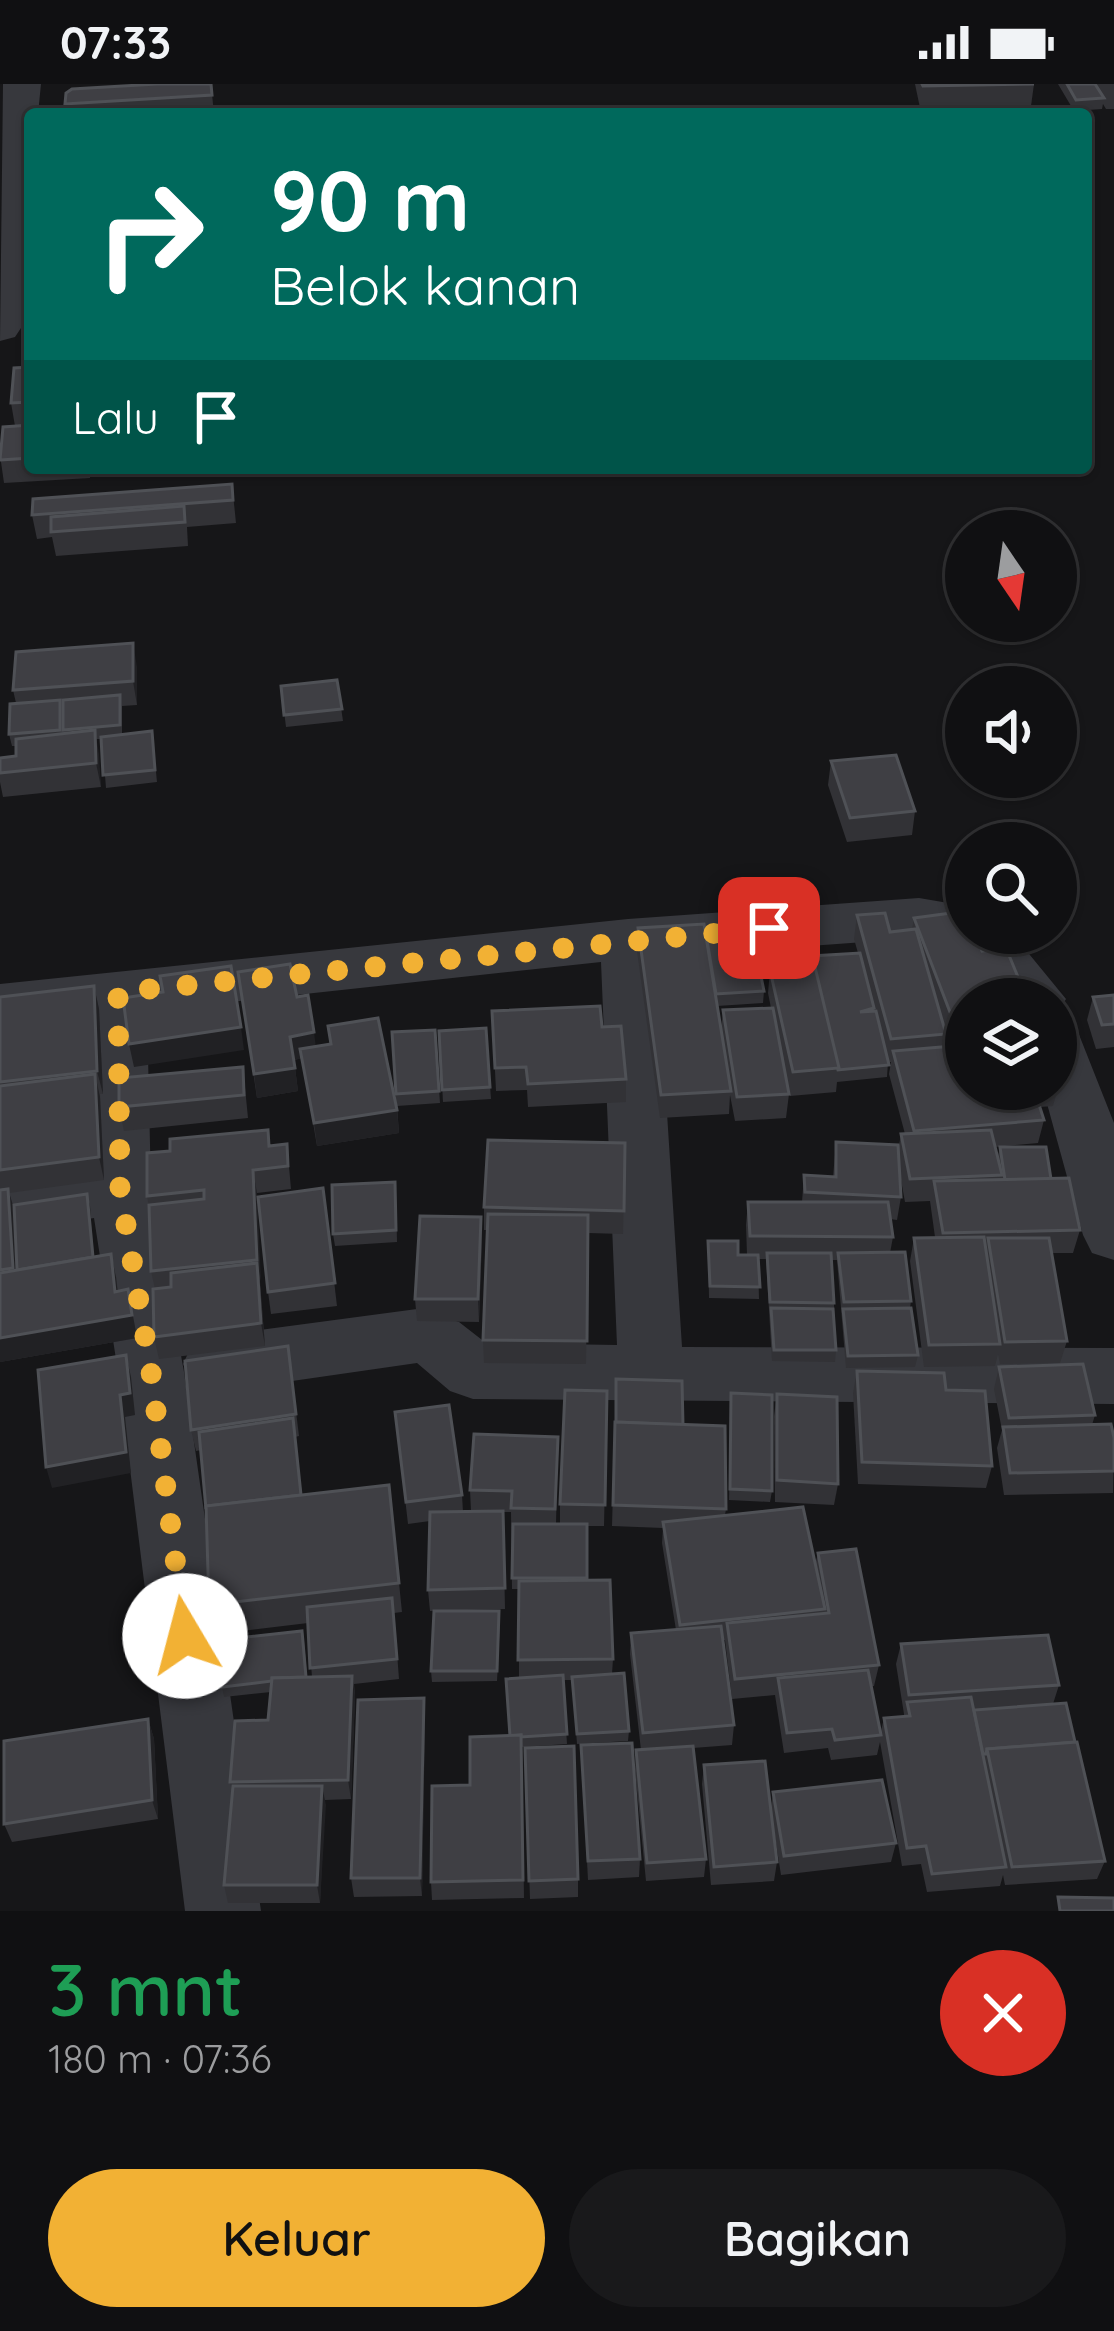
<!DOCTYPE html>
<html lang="id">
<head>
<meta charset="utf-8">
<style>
	:root { --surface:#101012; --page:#19191b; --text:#f1f3f6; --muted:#9c9d9f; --line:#303032; --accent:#f2b134 }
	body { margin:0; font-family:Quicksand,sans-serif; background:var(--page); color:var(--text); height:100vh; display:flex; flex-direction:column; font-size:45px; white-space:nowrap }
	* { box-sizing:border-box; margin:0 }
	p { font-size:39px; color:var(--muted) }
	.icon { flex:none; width:66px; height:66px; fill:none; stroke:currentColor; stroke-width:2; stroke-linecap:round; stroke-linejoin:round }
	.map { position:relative; height:1827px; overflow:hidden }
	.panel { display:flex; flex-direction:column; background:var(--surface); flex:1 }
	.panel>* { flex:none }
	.banner { position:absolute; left:24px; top:24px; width:1068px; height:366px; border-radius:12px; box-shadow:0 3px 9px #0004,0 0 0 3px var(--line); background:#00695c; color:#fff; overflow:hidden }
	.needle { width:78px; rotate:167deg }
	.fabs { position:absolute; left:945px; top:426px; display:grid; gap:24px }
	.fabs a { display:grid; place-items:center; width:132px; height:132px; border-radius:50%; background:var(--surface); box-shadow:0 3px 9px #0004,0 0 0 3px var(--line); font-size:60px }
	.pin { position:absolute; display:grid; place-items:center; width:102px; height:102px; color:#fff; margin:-51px; border-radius:24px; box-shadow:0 6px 18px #0006 }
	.me { position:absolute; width:132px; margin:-66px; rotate:352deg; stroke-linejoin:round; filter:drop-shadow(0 0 9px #0008) }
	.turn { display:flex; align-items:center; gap:42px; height:252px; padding:0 48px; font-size:54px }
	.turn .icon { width:156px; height:156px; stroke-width:2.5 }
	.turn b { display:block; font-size:84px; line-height:102px }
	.then { display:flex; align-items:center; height:114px; padding:0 48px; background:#0003; gap:24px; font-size:45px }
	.round { display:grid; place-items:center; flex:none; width:126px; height:126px; border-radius:63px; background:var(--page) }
	.overview { display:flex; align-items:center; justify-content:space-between; height:204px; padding:0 48px }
	h1 { font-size:72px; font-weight:600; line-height:90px; color:#1e9e55 }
	.action { display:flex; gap:24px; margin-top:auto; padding:24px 48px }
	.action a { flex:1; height:138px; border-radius:72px; background:var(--accent); color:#111; font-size:48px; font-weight:600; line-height:138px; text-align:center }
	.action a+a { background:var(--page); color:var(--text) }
	.status { display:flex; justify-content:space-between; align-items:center; height:84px; padding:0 60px; background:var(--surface); direction:ltr }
	.status svg { height:33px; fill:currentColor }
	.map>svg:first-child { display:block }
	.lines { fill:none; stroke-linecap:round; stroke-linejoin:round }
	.street { fill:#37383d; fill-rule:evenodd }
	.wall { fill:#323236 }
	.shaded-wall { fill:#212124 }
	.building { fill:#3f3f44; stroke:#4f5156; stroke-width:3 }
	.route { stroke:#f2b134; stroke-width:21; stroke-dasharray:0 37.8 }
</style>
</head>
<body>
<div class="status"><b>07:33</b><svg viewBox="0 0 49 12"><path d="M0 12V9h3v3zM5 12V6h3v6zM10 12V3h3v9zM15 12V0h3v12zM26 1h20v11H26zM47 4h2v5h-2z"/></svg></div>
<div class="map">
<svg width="1114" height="1827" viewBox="0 0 1114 1827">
	<rect width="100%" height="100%" fill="#161618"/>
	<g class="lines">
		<g class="street">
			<path d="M3,0H41L38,30H30V133L21,244L15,253L0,257Z"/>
			<path d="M919,814L966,822V849H1012L1066,915L1057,930L1056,915H1004L959,861L919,854L657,873L682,1263L1114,1264V1320L473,1315L450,1307L417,1279L215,1308L192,1299L183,1280L192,1261L215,1252L417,1225L459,1238L486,1259L617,1261L601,878L147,927L151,1105L184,1288L261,1827H185L118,1288L94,1134L0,1149V1099L89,1085L90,933L0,942V900L628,835Z"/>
			<path d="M1056,936L1076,943L1114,1039V1176L1092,1169L1083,1151L1043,1005H1056Z"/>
		</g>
	</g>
	<g class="wall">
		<path d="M211,0L214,30H67L65,20Z"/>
		<path d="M915,0H1034L1031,22L920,24Z"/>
		<path d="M1058,0H1114V25H1106L1103,20L1102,25L1074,27Z"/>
		<path d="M30,283V384H90V394L4,399L0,371L15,342L11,319Z"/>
		<path d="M232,400L236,439L187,443L188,462L56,472L52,453L37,455L32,431Z"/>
		<path d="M137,583V621L122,622V650L152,647L157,698L106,704L102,655H96L101,703L3,713L0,698V674L16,672V662H12L9,650L16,619L13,606Z"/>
		<path d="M337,596L343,637L286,643L281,602Z"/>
		<path d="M831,677L915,727L912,751L847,758L828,701Z"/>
		<path d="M857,831L890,848L912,846L914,834L966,915V1005H1056V991L1059,999L1053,1022L1040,1023L1044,1036L1038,1059L995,1063L998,1072L1000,1063L1051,1095L1080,1146L1073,1169H1051L1067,1257L1060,1279L1000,1280L998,1270L995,1282L924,1283L910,1177L914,1154L935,1153L930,1117L905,1118L899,1085L901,1113L897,1136L890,1135L893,1153L890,1169L911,1217L910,1224L918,1271L915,1283L846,1284L837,1176H832L836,1266L835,1278L772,1277L766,1175H758L759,1215L709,1214L708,1157L738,1171H747L746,1141L748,1118H802L804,1091L833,1093L836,1058L898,1067L901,1050H905L889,990L891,978H888L887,993L837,998L836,1008L790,1012L783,977L789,1010L786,1034L735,1037L730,1011L729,1030L660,1034L637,867L638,844L706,850L764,907L763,919L717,922L721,946L723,926L771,924L768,909L770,886L811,883L812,872L858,869L854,855Z"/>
		<path d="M238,888L297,913L316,963L330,960L328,942L396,1021L392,948L435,946L440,1019L397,1022L399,1049L317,1062L302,974L294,976L298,1007L257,1014Z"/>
		<path d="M94,902L99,925L103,1010H100L104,1096L9,1109L14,1125L87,1110L94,1173L116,1193L118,1207L128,1205L137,1254L0,1278V913Z"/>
		<path d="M1114,911V963L1096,965L1087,936L1093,913Z"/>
		<path d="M492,927L602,943L626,995V1018L528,1023L527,1006L496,1007Z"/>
		<path d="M486,944L491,1015L443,1018L439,947Z"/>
		<path d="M243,983L248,1034L124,1047L119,1023Z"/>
		<path d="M268,1046L270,1062L287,1060L291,1105L257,1109L260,1198L265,1262L159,1275L154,1253L155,1205L151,1187L149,1123L147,1112L170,1067Z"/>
		<path d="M625,1059L623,1150L588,1149L586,1280L484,1279L483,1256L488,1146H484V1123Z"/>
		<path d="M323,1104L337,1222L271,1230L268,1208Z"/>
		<path d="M396,1110L397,1158L335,1162L333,1150Z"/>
		<path d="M482,1155L479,1238L417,1237L415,1215Z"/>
		<path d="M288,1262L299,1352L295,1353L302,1411L389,1401L402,1528L394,1529L399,1595L354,1600L355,1612L351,1715L325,1716L320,1819H228L224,1801L232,1707L230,1698L268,1636L271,1608L224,1613L222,1603L304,1557L307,1593H312L308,1539L216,1550L209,1521L206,1426L201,1366L196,1367L191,1346Z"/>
		<path d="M999,1283L1095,1331L1092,1341L1114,1354L1113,1409L1004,1411L997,1364L1002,1346L994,1305Z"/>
		<path d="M857,1287L946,1306L992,1382L986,1404L858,1400L853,1309Z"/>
		<path d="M616,1295L683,1341L726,1425L725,1431L815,1481L818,1469L879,1581L874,1602H872L881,1647L884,1634L904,1632V1630L896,1580L901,1560L1059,1601L1053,1620L1105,1777L1097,1795L1005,1801L1003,1791L1000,1802L927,1808L921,1780L902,1782L880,1658L877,1671L831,1676L828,1664L784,1669L775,1611L732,1615L725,1556H723L734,1641L732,1661L693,1664L706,1775L704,1793L646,1797L635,1686L636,1666H641L630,1570L631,1549L676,1546L662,1459L663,1444L612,1442Z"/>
		<path d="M607,1307L604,1442H587V1497L613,1575L612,1590L629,1647L628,1657L577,1660L572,1596H563L567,1660L522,1663L524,1814L432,1816L431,1798L470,1701L510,1652L519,1594V1505H512L511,1428H503L505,1525L430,1527L428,1506L430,1437L408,1440L395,1328L462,1411L463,1428L471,1427L470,1406L558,1353L556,1440H560V1420Z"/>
		<path d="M731,1309L772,1407L770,1418L729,1416Z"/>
		<path d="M777,1310L838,1400L834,1421L775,1418L774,1332Z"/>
		<path d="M500,1538L497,1597L432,1598L431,1587Z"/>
		<path d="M425,1634L422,1812L354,1813L351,1794Z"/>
		<path d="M148,1635L154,1655L158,1735L12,1758L4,1740Z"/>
		<path d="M581,1661L640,1775L639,1793L588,1796Z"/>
		<path d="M525,1664L578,1795V1813L530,1815Z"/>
		<path d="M704,1681L771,1724L773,1708L896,1759L891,1778L781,1791L773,1740L777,1778L774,1797L711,1801L702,1700Z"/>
	</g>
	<g class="shaded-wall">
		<path d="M133,559L137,583V621L133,597Z"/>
		<path d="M95,646L99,670L101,703L96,679Z"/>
		<path d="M94,902L99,925L103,1010L97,987Z"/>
		<path d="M241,943L244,966L134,983L129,960Z"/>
		<path d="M314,948L317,972L293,976L290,953Z"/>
		<path d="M295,984L298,1007L257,1014L254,990Z"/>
		<path d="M95,990L100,1013L104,1096L99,1073Z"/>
		<path d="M397,1026L399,1049L317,1062L314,1039Z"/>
		<path d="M253,1086L257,1109L261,1198L257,1176Z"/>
		<path d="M8,1105L15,1128L87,1110L90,1122L96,1193L19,1207L13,1184Z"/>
		<path d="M481,1133L482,1155L479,1238L478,1215Z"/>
		<path d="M111,1170L116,1193L120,1230L115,1208Z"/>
		<path d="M257,1179L260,1201L265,1262L261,1239Z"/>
		<path d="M128,1205L137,1254L0,1278V1254Z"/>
		<path d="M126,1271L131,1293L135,1331L125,1333L131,1389L52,1404L46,1383Z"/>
		<path d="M352,1592L355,1612L351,1715L348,1696Z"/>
		<path d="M424,1614L425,1634L422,1812L420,1794Z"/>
		<path d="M148,1635L154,1655L158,1735L152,1716Z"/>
		<path d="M322,1702L326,1721L320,1819L317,1801Z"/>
	</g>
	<g class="building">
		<path d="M157,0H211L212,11L65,20L66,9L72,5Z"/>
		<path d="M922,0H1034L923,2Z"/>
		<path d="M1067,0H1095L1104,14L1076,16Z"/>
		<path d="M190,25V30H94Z"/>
		<path d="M30,283V318L11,319L14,284Z"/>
		<path d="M30,341V374L0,376L3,343Z"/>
		<path d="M232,400L233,416L32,431L33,415Z"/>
		<path d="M184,422L185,438L51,448V433Z"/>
		<path d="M133,559V597L13,606L16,568Z"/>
		<path d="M337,596L342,625L284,631L281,602Z"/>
		<path d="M120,611V641L63,646V616Z"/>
		<path d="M60,616V646L9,650L10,620Z"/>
		<path d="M95,646L96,679L0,689V674L16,672V655Z"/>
		<path d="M152,647L155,686L103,691L101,653Z"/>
		<path d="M896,671L915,727L850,734L831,677Z"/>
		<path d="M966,827V849H975L982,867L1006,864L1027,915H966V948L958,949L914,834Z"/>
		<path d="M885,829L890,848L916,845L946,950L891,955L857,831Z"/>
		<path d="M704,840L731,1007L661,1011L638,844Z"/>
		<path d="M752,848L764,907L716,910L706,850Z"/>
		<path d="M860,869L874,924L860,928L876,927L889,981L838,986L812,872Z"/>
		<path d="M290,880L297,913L308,911L314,948L290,953L295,984L254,990L238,888Z"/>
		<path d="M231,882L241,943L129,960L123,914L163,908L160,892Z"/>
		<path d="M815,883L839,984L793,988L770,886Z"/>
		<path d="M94,902L97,987L0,998V913Z"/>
		<path d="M1114,911V940L1102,941L1093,913Z"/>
		<path d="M600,922L602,943L621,942L626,995L528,1000L526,983L495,984L492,927Z"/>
		<path d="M773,924L789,1010L737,1013L723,926Z"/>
		<path d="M378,934L397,1026L314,1039L300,965L331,960L328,942Z"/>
		<path d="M486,944L490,1003L442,1006L439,947Z"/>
		<path d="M435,946L439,1007L396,1010L392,948Z"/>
		<path d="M966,961V1005H1034L1044,1036L914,1047L893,967Z"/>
		<path d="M243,983L244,1011L119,1023V994Z"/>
		<path d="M95,990L99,1073L0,1086V1002Z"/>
		<path d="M268,1046L269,1062L287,1060L288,1082L253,1086L257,1176L151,1187L149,1121L204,1115V1106L147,1112V1069L170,1067V1055Z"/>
		<path d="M991,1046L1002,1091L910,1095L901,1050Z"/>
		<path d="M488,1056L625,1059L624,1127L484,1123Z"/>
		<path d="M836,1058L898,1061L901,1113L805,1108L804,1091L836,1093Z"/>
		<path d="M1000,1063H1046L1051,1095L1005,1096Z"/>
		<path d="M1069,1094L1080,1146L943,1149L934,1097Z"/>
		<path d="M395,1098L396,1146L333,1150L332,1101Z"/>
		<path d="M323,1104L335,1199L268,1208L258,1113Z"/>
		<path d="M8,1105L13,1184L0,1186V1106Z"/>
		<path d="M87,1110L93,1173L17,1186L14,1121Z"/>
		<path d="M748,1118H888L893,1153L750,1152Z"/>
		<path d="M488,1130L588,1131L587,1257L483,1256Z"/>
		<path d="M420,1132L481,1133L478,1215H415Z"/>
		<path d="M984,1153L1000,1260L929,1261L914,1154Z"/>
		<path d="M988,1154H1049L1067,1257L1005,1258Z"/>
		<path d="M708,1157H738V1171H758L760,1203L710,1202Z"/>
		<path d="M905,1168L911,1217L844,1218L838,1169Z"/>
		<path d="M767,1169H831L834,1219L770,1218Z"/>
		<path d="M111,1170L115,1208L128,1205L132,1231L0,1254V1189Z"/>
		<path d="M257,1179L261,1239L154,1253L153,1205L171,1203V1189Z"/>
		<path d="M771,1224L833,1225L836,1266H774Z"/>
		<path d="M911,1224L918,1271L848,1272L843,1225Z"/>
		<path d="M288,1262L296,1330L191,1346L185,1277Z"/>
		<path d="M126,1271L130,1309L120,1311L126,1368L46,1383L38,1286Z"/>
		<path d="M1083,1280L1095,1331L1009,1334L999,1283Z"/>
		<path d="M857,1287L944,1289L946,1306L985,1307L992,1382L862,1378Z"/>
		<path d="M616,1295L682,1297L683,1341L616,1338Z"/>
		<path d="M565,1306L607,1307L605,1421L560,1420Z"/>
		<path d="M731,1309L772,1311V1407L730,1405Z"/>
		<path d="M777,1310L837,1313L838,1400L777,1396Z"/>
		<path d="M449,1321L462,1411L406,1418L395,1328Z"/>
		<path d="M293,1334L301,1411L206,1422V1425L199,1348Z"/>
		<path d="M615,1338L725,1342L726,1425L613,1421Z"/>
		<path d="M1111,1340L1114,1354V1387L1010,1389L1003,1343Z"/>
		<path d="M474,1350L558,1353L555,1425L511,1424L512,1407L470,1406Z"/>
		<path d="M389,1401L399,1499L209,1521L206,1422Z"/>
		<path d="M803,1423L825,1525L680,1541L663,1438Z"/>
		<path d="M503,1427L505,1504L428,1506L430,1428Z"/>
		<path d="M513,1440H587V1494H512Z"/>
		<path d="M856,1465L879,1581L735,1595L727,1539L829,1529L818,1469Z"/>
		<path d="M610,1496L613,1575L518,1576L519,1497Z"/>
		<path d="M392,1514L397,1575L310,1584L307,1523Z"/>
		<path d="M434,1527H499L497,1587H431Z"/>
		<path d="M721,1542L734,1641L643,1649L631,1549Z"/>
		<path d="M302,1547L306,1593L272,1594V1597L222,1603L218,1556Z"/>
		<path d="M1048,1551L1059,1601L909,1611L901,1560Z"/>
		<path d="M868,1586L881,1651L835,1656L832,1645L787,1649L778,1594Z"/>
		<path d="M624,1589L629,1647L577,1650L572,1593Z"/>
		<path d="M563,1591L567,1650L521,1653V1651L510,1652L506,1595Z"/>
		<path d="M352,1592L348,1696L230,1698L235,1637L268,1636L272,1594Z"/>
		<path d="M971,1613L1006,1783L932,1790L926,1762L907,1764L884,1634L910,1632L907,1618Z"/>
		<path d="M424,1614L420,1794H351L358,1616Z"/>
		<path d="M1066,1619L1075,1658L987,1665L986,1670H983L974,1626Z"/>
		<path d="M148,1635L152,1716L4,1740V1657Z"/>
		<path d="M521,1651L523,1796L431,1798L432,1702L470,1701V1653Z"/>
		<path d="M1077,1658L1105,1777L1012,1783L987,1665Z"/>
		<path d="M632,1659L640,1775L588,1777L581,1661Z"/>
		<path d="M574,1662L578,1795L529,1797L525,1664Z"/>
		<path d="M693,1662L706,1775L647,1779L636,1666Z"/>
		<path d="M765,1677L777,1778L714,1783L704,1681Z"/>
		<path d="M882,1696L896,1759L784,1772L773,1708Z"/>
		<path d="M233,1702H322L317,1801H224Z"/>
		<path d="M1058,1813L1114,1814V1827H1060Z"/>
	</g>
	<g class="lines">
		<path class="route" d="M185,1552L151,1288L120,1105L118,908L769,844"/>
	</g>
</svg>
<div class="fabs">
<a><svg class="needle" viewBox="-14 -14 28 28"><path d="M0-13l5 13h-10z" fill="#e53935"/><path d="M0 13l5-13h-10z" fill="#9c9d9f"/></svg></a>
<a><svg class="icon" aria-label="sound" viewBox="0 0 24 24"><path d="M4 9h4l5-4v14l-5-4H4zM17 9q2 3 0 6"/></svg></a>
<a><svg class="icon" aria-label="search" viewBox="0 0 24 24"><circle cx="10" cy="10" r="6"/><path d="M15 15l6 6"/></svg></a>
<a><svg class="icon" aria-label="layers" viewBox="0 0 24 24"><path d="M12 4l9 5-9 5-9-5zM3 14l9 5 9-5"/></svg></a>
</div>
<div class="pin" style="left:769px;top:844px;background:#d93025"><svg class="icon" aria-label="arrive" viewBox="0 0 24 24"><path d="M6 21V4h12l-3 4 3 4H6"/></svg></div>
<svg class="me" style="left:185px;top:1552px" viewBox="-20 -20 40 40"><circle r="19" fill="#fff"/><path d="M0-13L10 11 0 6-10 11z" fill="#f2b134"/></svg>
<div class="banner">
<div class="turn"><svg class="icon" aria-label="right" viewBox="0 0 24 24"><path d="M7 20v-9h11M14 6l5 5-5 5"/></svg><div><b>90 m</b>Belok kanan</div></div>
<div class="then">Lalu<svg class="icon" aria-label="arrive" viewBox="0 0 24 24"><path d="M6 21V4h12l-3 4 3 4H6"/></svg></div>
</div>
</div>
<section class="panel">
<div class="overview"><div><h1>3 mnt</h1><p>180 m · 07:36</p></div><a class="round" style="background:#d93025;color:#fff"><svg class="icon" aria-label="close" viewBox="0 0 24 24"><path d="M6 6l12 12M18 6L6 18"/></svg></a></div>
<div class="action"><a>Keluar</a><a>Bagikan</a></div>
</section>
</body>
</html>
